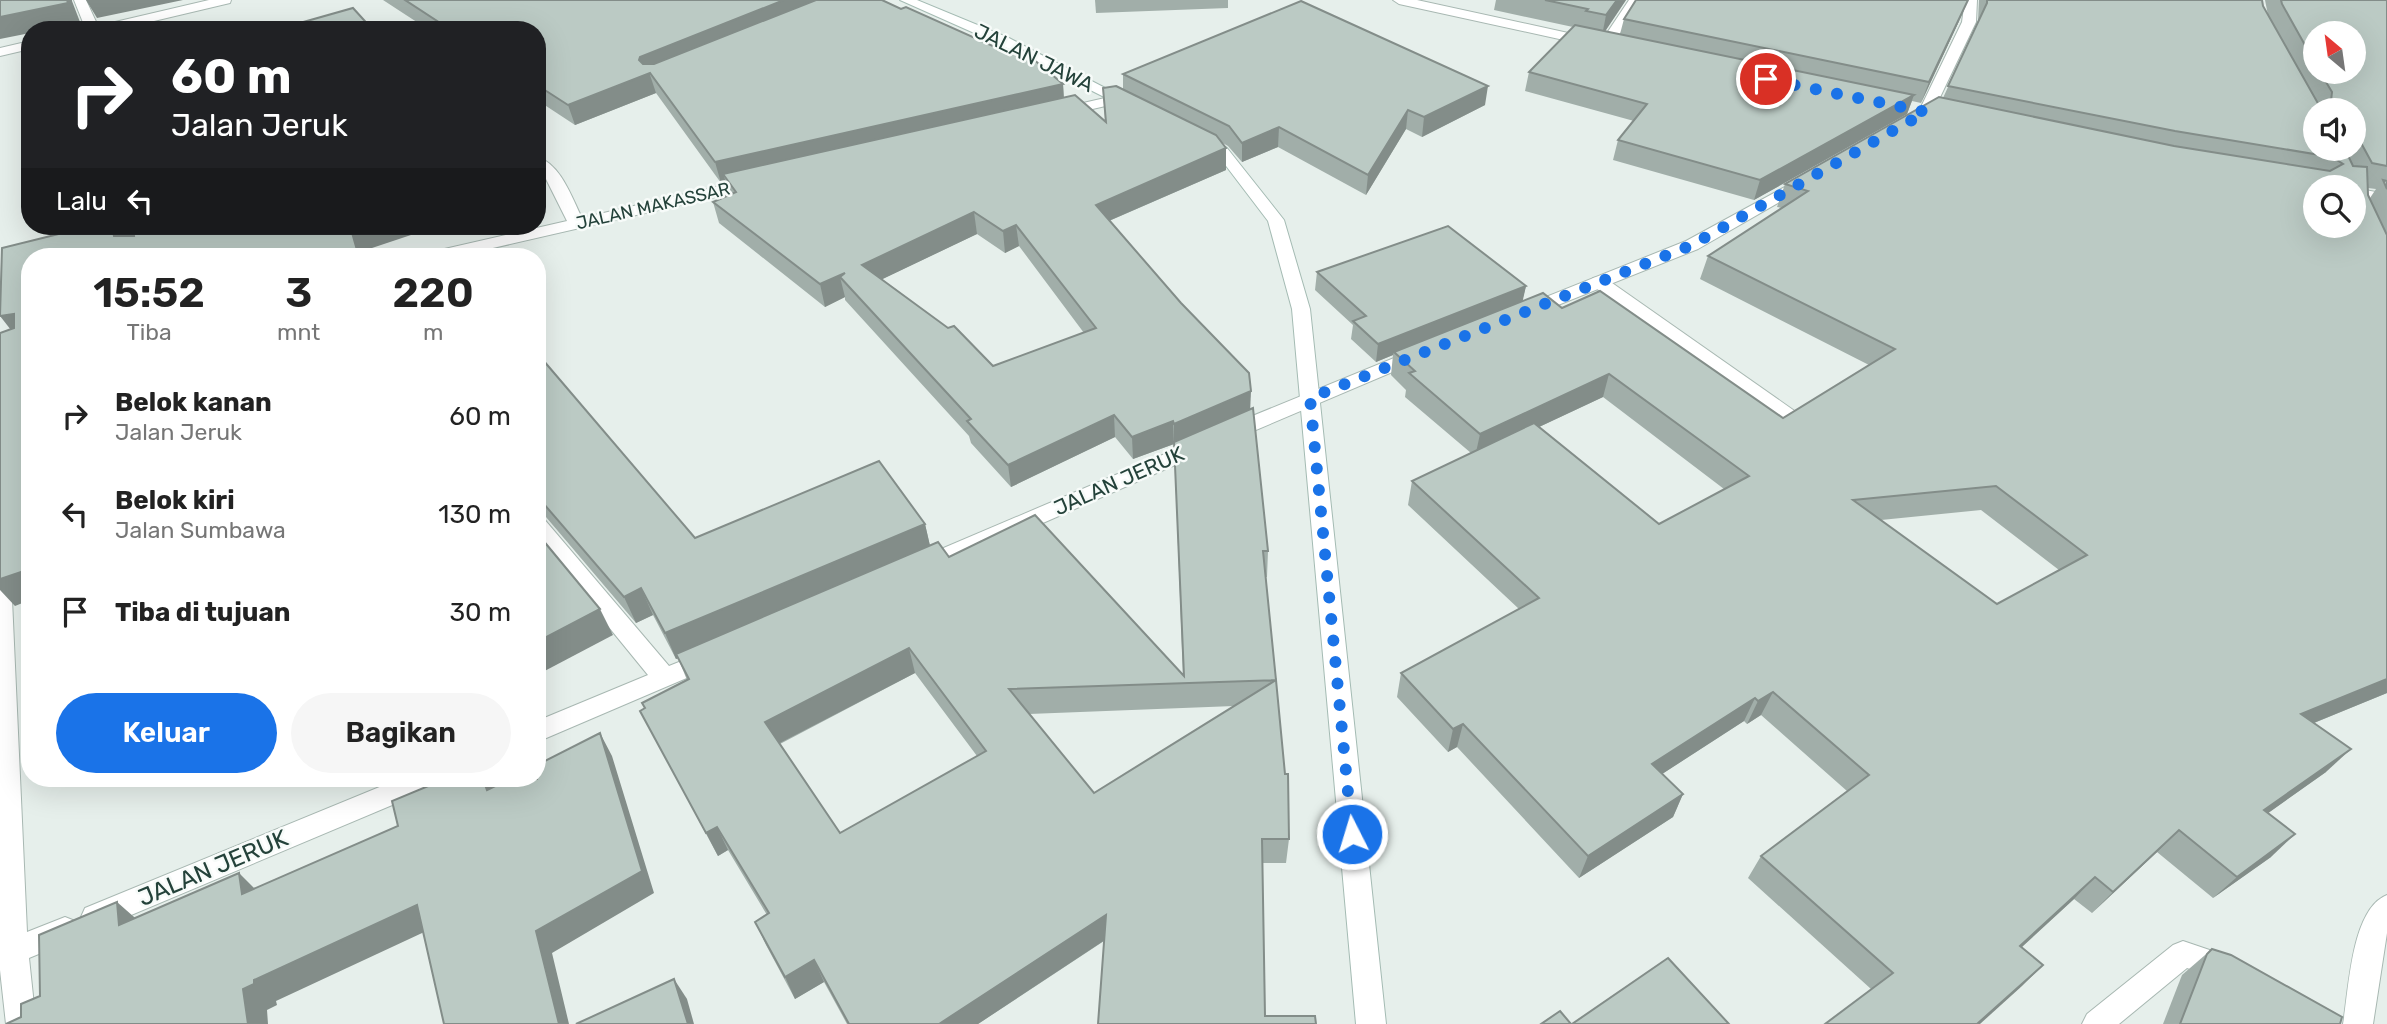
<!DOCTYPE html>
<html lang="id">
<head>
<meta charset="utf-8">
<style>
	:root { --surface:#fff; --page:#f6f6f6; --text:#222; --muted:#767676; --accent:#1a73e8 }
	body { margin:0; font-family:Rubik,sans-serif; background:var(--page); color:var(--text); height:100vh; display:flex; flex-direction:column; font-size:26px; white-space:nowrap }
	* { box-sizing:border-box; margin:0 }
	p { font-size:23px; color:var(--muted) }
	.icon { flex:none; width:38px; height:38px; fill:none; stroke:currentColor; stroke-width:2; stroke-linecap:round; stroke-linejoin:round }
	.map { position:relative; flex:1; overflow:hidden }
	.side { position:absolute; left:21px; top:248px; width:525px; height:539px; display:flex; flex-direction:column; background:var(--surface); border-radius:28px; box-shadow:0 7px 28px #0002 }
	.side>* { flex:none }
	.hud { position:absolute; left:21px; top:21px; width:525px; height:214px; border-radius:28px; box-shadow:0 7px 28px #0002; background:#202124; color:#fff; overflow:hidden }
	.needle { width:46px; rotate:331deg }
	.buttons { position:absolute; left:2303px; top:21px; display:grid; gap:14px }
	.buttons a { display:grid; place-items:center; width:63px; height:63px; border-radius:50%; background:var(--surface); box-shadow:0 7px 28px #0002; font-size:35px }
	.pin { position:absolute; display:grid; place-items:center; width:60px; height:60px; color:#fff; margin:-30px; border:4px solid #fff; border-radius:50%; box-shadow:0 2px 7px #0007 }
	.me { position:absolute; width:77px; margin:-38px; rotate:355deg; stroke-linejoin:round; filter:drop-shadow(0 0 5px #0008) }
	.turn { display:flex; align-items:center; gap:24px; height:147px; padding:0 35px; font-size:32px }
	.turn .icon { width:91px; height:91px; stroke-width:2.5 }
	.turn b { display:block; font-size:49px; line-height:60px }
	.then { display:flex; align-items:center; height:66px; padding:0 35px; background:#0003; gap:14px; font-size:26px }
	.eta { display:flex; justify-content:space-evenly; align-items:center; height:119px; text-align:center }
	.eta b { font-size:42px; font-weight:600; line-height:49px }
	.primary-button { display:flex; gap:14px; margin-top:auto; padding:14px 35px }
	.primary-button a { flex:1; height:80px; border-radius:42px; background:var(--accent); color:#fff; font-size:28px; font-weight:600; line-height:80px; text-align:center }
	.primary-button a+a { background:var(--page); color:var(--text) }
	ul { padding:0; list-style:none }
	li { display:flex; align-items:center; gap:21px; height:98px; padding:0 35px }
	li div { flex:1 }
	li b { display:block; font-size:26px }
	li em { font-style:normal }
	.map>svg:first-child { display:block }
	.lines { fill:none; stroke-linecap:round; stroke-linejoin:round }
	.lane-casing { stroke:#a8b8b2; stroke-width:2 }
	.street-casing { stroke:#a8b8b2; stroke-width:2 }
	.secondary-casing { stroke:#a4bbb3; stroke-width:2 }
	.lane { fill:#fff; fill-rule:evenodd }
	.street { fill:#fff; fill-rule:evenodd }
	.secondary { fill:#fff; fill-rule:evenodd }
	.wall { fill:#a1aea9; fill-rule:evenodd }
	.shaded-wall { fill:#838d89 }
	.building { fill:#bbcac4; stroke:#838d89; stroke-width:2; fill-rule:evenodd }
	.route { stroke:#1a73e8; stroke-width:12; stroke-dasharray:0 21.6 }
	.labels { text-anchor:middle; stroke-width:5; stroke-linejoin:round; paint-order:stroke }
	.far-street-label { font-size:18px; fill:#24423a; stroke:#f7fbf9 }
	.street-label { font-size:21px; fill:#24423a; stroke:#f7fbf9 }
	.near-street-label { font-size:24px; fill:#24423a; stroke:#f7fbf9 }
</style>
</head>
<body>
<div class="map">
<svg width="2387" height="1024" viewBox="0 0 2387 1024">
	<rect width="100%" height="100%" fill="#e6efeb"/>
	<g class="lines">
		<g class="lane-casing">
			<path id="lane" d="M1599,277L1605,278L1796,412L1799,417L1796,422H1782L1593,286L1590,282L1593,278Z"/>
		</g>
		<g class="street-casing">
			<g id="street">
				<path d="M74,0H86L98,26L209,0H231L230,3L116,30H86Z"/>
				<path d="M1393,0H1417L1591,38L1598,42L1591,46L1399,4Z"/>
				<path d="M1629,0H1641L1611,48H1601L1599,45Z"/>
				<path d="M1965,0H1977L1976,22L1933,112L1917,123H1907L1905,120L1920,109L1962,22Z"/>
				<path d="M30,41V49L0,56V48Z"/>
				<path d="M1118,95L1125,99L1123,102L1062,116L1055,112L1057,109Z"/>
				<path d="M537,157C561,164 572,198 582,218L754,178L762,183L754,188L454,257H425L427,253L567,221L546,179L537,171Z"/>
				<path d="M1805,176L1811,178L1813,181L1811,184L1698,249L1533,315L1527,316L1518,311L1521,307L1686,241Z"/>
				<path d="M2354,188L2387,194V204L2354,198Z"/>
				<path d="M112,226H130L143,234L147,257H131L129,240Z"/>
				<path d="M1416,349L1423,351L1425,355L1423,359L1237,438H1223L1220,433L1223,428Z"/>
				<path d="M1200,439L1207,441L1210,446L1207,451L929,573L921,575L913,573L910,567L913,561Z"/>
				<path d="M537,517L544,519L669,666L709,650L717,653L721,659L717,665L537,742V721L648,675L537,539Z"/>
				<path d="M0,569L8,571L11,577L27,932L65,917L75,921L79,930L75,939L29,958L36,1024H6L0,970Z"/>
				<path d="M399,779H439L435,787L105,926L95,930L85,926L81,917L85,908Z"/>
				<path d="M2387,895V933L2373,1024H2343C2349,990 2351,909 2387,895Z"/>
				<path d="M2183,941L2236,959L2240,968L2236,977L2226,981L2187,968L2119,1024H2082L2087,1014L2173,945Z"/>
			</g>
		</g>
		<g class="secondary-casing">
			<g id="secondary">
				<path d="M900,0H917L1009,38L1136,104L1129,108L1124,107L999,44Z"/>
				<path d="M1204,137L1227,148L1284,220L1310,309L1386,1024H1356L1292,309L1268,221L1217,154L1196,142Z"/>
			</g>
		</g>
		<use href="#lane" class="lane"/>
		<use href="#street" class="street"/>
		<use href="#secondary" class="secondary"/>
	</g>
	<g class="wall">
		<path d="M383,0H882L1063,84L1064,97L1105,121L1103,88L1123,89V74L1485,105L1422,137L1406,129L1366,195L1278,147L1242,162L1228,146L1221,142L1226,170L1109,221L1250,409L1268,551L1267,577H1266L1289,839L1286,863H1263L1098,1024L1104,941L978,1024H847L824,982L795,999L766,945L755,922L767,915L728,850L718,856L653,735L640,711L687,680L678,658L676,659L653,615L636,623L546,517L537,515V353L695,538L925,524L930,546L1183,675L1174,444L1133,459L1115,437L1011,487L971,443L969,436L845,300V297L825,307L719,223L713,202L729,195L726,182L721,183L656,93L575,125L537,100V30H429ZM977,234L1005,253L1019,246L1084,333L993,366L948,328L882,279ZM915,673L977,756L840,833L780,744ZM1234,706L1094,793L1029,714Z"/>
		<path d="M1095,0H1228V8L1096,13Z"/>
		<path d="M1496,0H1626L1605,31L1620,34L1624,19L1959,21L1921,103L1912,101L1907,114L1754,200L1613,160L1618,140L1634,121L1525,91L1529,72L1573,27L1494,10Z"/>
		<path d="M1979,0H2262L2263,6L2268,15L2265,0H2387V693L2314,723L2326,772L2268,813L2271,857L2213,898L2157,852L2092,913L2074,899L2022,947V986L1871,989L1748,878L1761,856L1847,791L1761,715L1747,724L1744,721L1662,774L1683,794L1673,817L1579,878L1457,747L1448,752L1397,697L1401,673L1519,609L1408,505L1412,481L1471,453L1405,397L1406,390L1391,375L1393,355L1376,362L1351,339L1353,325L1315,290L1317,272L1526,286L1522,301L1562,308L1783,418L1869,365L1700,279L1708,256L1782,208L1777,207L1785,184L1943,98L1978,21ZM2315,33L2354,72H2315ZM2315,110H2354V149H2315ZM2368,188L2376,189L2370,198L2368,195ZM1603,397L1724,489L1659,524L1539,427ZM1981,510L2059,570L1997,604L1881,520Z"/>
		<path d="M2212,949L2340,1024H2163L2182,975Z"/>
	</g>
	<g class="shaded-wall">
		<path d="M67,0H72V1L80,22L44,30H30V33L0,39V17Z"/>
		<path d="M86,0H183L97,18Z"/>
		<path d="M784,0H824L825,4L650,75L656,93L575,125L568,105L639,60L640,57Z"/>
		<path d="M1617,0H1626L1602,36L1606,15Z"/>
		<path d="M1968,1L1959,21L1921,103L1929,82Z"/>
		<path d="M1063,84L1064,105L723,174L726,182L721,183L715,162Z"/>
		<path d="M1488,86L1485,105L1422,137L1424,117Z"/>
		<path d="M1914,95L1907,114L1754,200L1760,180Z"/>
		<path d="M1408,110L1406,129L1366,195L1368,175Z"/>
		<path d="M1279,127L1278,147L1242,162V143Z"/>
		<path d="M1226,148V170L1097,226L1096,205Z"/>
		<path d="M974,212L977,234L866,287L862,265Z"/>
		<path d="M1016,225L1019,246L1005,253L1003,231Z"/>
		<path d="M112,226H115L127,243L114,236Z"/>
		<path d="M359,226H438L363,251L364,257H359L351,229Z"/>
		<path d="M845,273L840,277L845,297L825,307L820,284Z"/>
		<path d="M1526,286L1522,304L1394,352L1393,355L1376,362L1378,344Z"/>
		<path d="M14,314L18,339L0,316Z"/>
		<path d="M1609,374L1603,397L1475,457L1480,434Z"/>
		<path d="M1251,391L1250,414L1174,446V424Z"/>
		<path d="M1114,415L1115,437L1011,487L1008,465Z"/>
		<path d="M1173,421L1174,444L1133,459L1132,437Z"/>
		<path d="M925,524L931,550L676,659L665,633Z"/>
		<path d="M30,569V600L15,606L0,590V579Z"/>
		<path d="M641,588L653,615L636,623L624,597Z"/>
		<path d="M600,609L613,635L537,675V642Z"/>
		<path d="M909,648L915,673L774,746L765,722Z"/>
		<path d="M2387,679V693L2279,737L2301,714Z"/>
		<path d="M1773,692L1761,715L1747,724L1758,701Z"/>
		<path d="M1755,698L1744,721L1642,787L1652,764Z"/>
		<path d="M1463,724L1457,747L1448,752L1453,729Z"/>
		<path d="M600,733L612,756L654,893L552,953L569,1024H559L536,931Z"/>
		<path d="M2351,749L2326,772L2240,833L2264,810Z"/>
		<path d="M483,779H489L494,787L487,790Z"/>
		<path d="M1683,794L1673,817L1579,878L1588,856Z"/>
		<path d="M717,827L728,850L718,856L706,833Z"/>
		<path d="M2179,830L2157,852L2092,913L2113,892Z"/>
		<path d="M2295,834L2271,857L2213,898L2237,877Z"/>
		<path d="M239,873L261,895L242,894Z"/>
		<path d="M2095,877L2074,899L2000,967L2020,946Z"/>
		<path d="M117,902L142,924L119,925Z"/>
		<path d="M417,905L435,927L276,1001L277,1005L267,1010L268,1024H248L243,989L254,980Z"/>
		<path d="M1106,915L1108,938L978,1024H939Z"/>
		<path d="M814,960L824,982L795,999L785,977Z"/>
		<path d="M2043,965L2022,986L1980,1024H1977Z"/>
		<path d="M674,979L687,999L694,1024H688Z"/>
	</g>
	<g class="building">
		<path d="M0,0H67L68,3L0,17Z"/>
		<path d="M405,0H784L640,57L639,60L643,64H654L816,0H882L901,9L906,7L1006,52L1020,48L1063,84L715,162L650,73L568,105L537,85V30H451Z"/>
		<path d="M1545,0H1617L1606,15L1586,11L1588,9Z"/>
		<path d="M1636,0H1968L1929,82L1624,19Z"/>
		<path d="M1987,0H2262L2263,6L2320,107L2327,110H2315V149H2345L2353,166L2367,167L2368,195L2387,235V679L2301,714L2351,749L2264,810L2295,834L2237,877L2179,830L2113,892L2095,877L2020,946L2043,965L1977,1024H1825L1893,973L1761,856L1869,775L1773,692L1758,701L1755,698L1652,764L1683,794L1588,856L1463,724L1453,729L1401,673L1539,598L1412,481L1534,423L1659,524L1749,476L1609,374L1480,434L1409,373L1415,371L1394,352L1543,293L1562,308L1600,291L1783,418L1895,349L1708,256L1808,191L1785,184L1939,97L2174,146L2330,171L2343,164L2332,157L2175,131L1948,86L1987,3ZM2315,187H2354V226H2315ZM1996,486L2087,555L1997,604L1853,500Z"/>
		<path d="M2281,0H2387V166L2372,163L2354,130V110H2330L2332,92L2320,72H2354V33H2315V63L2282,4Z"/>
		<path d="M1301,1L1488,86L1424,117L1408,110L1368,175L1279,127L1242,143L1229,126L1123,74Z"/>
		<path d="M353,8L373,30H275Z"/>
		<path d="M1575,25L1914,95L1760,180L1618,140L1647,104L1529,72Z"/>
		<path d="M1116,86L1216,135L1226,148L1096,205L1181,303L1249,373L1251,391L1174,424L1173,421L1132,437L1114,415L1008,465L967,421L971,419L840,277L845,273L820,284L713,202L736,192L723,174L1075,95L1106,122L1103,88ZM974,212L1003,231L1016,225L1096,328L993,366L954,326L948,328L862,265Z"/>
		<path d="M2383,180L2387,181V189Z"/>
		<path d="M91,226H112L114,236H134L133,226H359L351,229L359,257H30V569L0,579V333L14,328V314L0,316L2,248Z"/>
		<path d="M1448,226L1526,286L1378,344L1353,321L1366,316L1317,272Z"/>
		<path d="M537,353L695,538L879,461L925,524L665,633L641,588L624,597L537,496Z"/>
		<path d="M1253,408L1268,551H1263L1276,680L1009,689L1094,793L1276,680L1285,774H1288L1289,839H1262L1265,1016H1315L1316,1024H1098L1106,915L939,1024H849L814,960L785,977L755,922L769,913L717,827L706,833L640,711L645,708L642,703L689,679L676,654L938,542L949,557L1035,515L1184,676L1174,442ZM909,648L986,751L840,833L765,722Z"/>
		<path d="M537,533L600,609L537,642Z"/>
		<path d="M600,733L642,871L536,931L559,1024H444L417,905L254,980V984L243,989L248,1024H6L21,1017V1004L40,996L39,935L117,902L119,925L239,873L242,894L398,826L392,801L445,779H483L487,790L510,779H537V765Z"/>
		<path d="M2212,949L2231,955L2342,1017L2340,1024H2180L2207,954Z"/>
		<path d="M1668,958L1729,1024H1572Z"/>
		<path d="M674,979L688,1024H576Z"/>
		<path d="M1560,1011L1571,1024H1541Z"/>
	</g>
	<g class="lines">
		<path class="route" d="M1352,834L1310,398L1692,245L1926,112L1766,79"/>
	</g>
	<g class="labels">
		<g class="far-street-label">
			<text transform="translate(653 206) rotate(-13)" y="6">JALAN MAKASSAR</text>
		</g>
		<g class="street-label">
			<text transform="translate(1034 58) rotate(26)" y="7">JALAN JAWA</text>
			<text transform="translate(1119 481) rotate(-24)" y="7">JALAN JERUK</text>
		</g>
		<g class="near-street-label">
			<text transform="translate(213 868) rotate(-23)" y="8">JALAN JERUK</text>
		</g>
	</g>
</svg>
<div class="buttons">
<a><svg class="needle" viewBox="-14 -14 28 28"><path d="M0-13l5 13h-10z" fill="#e53935"/><path d="M0 13l5-13h-10z" fill="#767676"/></svg></a>
<a><svg class="icon" aria-label="sound" viewBox="0 0 24 24"><path d="M4 9h4l5-4v14l-5-4H4zM17 9q2 3 0 6"/></svg></a>
<a><svg class="icon" aria-label="search" viewBox="0 0 24 24"><circle cx="10" cy="10" r="6"/><path d="M15 15l6 6"/></svg></a>
</div>
<div class="pin" style="left:1766px;top:79px;background:#d93025"><svg class="icon" aria-label="arrive" viewBox="0 0 24 24"><path d="M6 21V4h12l-3 4 3 4H6"/></svg></div>
<svg class="me" style="left:1352px;top:834px" viewBox="-20 -20 40 40"><circle r="17" fill="#1a73e8" stroke="#fff" stroke-width="3"/><path d="M0-11L8 9 0 5-8 9z" fill="#fff"/></svg>
<div class="hud">
<div class="turn"><svg class="icon" aria-label="right" viewBox="0 0 24 24"><path d="M7 20v-9h11M14 6l5 5-5 5"/></svg><div><b>60 m</b>Jalan Jeruk</div></div>
<div class="then">Lalu<svg class="icon" aria-label="left" viewBox="0 0 24 24"><path d="M17 20v-9H6M10 6l-5 5 5 5"/></svg></div>
</div>
<section class="side">
<div class="eta">
<div><b>15:52</b><p>Tiba</p></div>
<div><b>3</b><p>mnt</p></div>
<div><b>220</b><p>m</p></div>
</div>
<ul>
<li><svg class="icon" aria-label="right" viewBox="0 0 24 24"><path d="M7 20v-9h11M14 6l5 5-5 5"/></svg><div><b>Belok kanan</b><p>Jalan Jeruk</p></div><em>60 m</em></li>
<li><svg class="icon" aria-label="left" viewBox="0 0 24 24"><path d="M17 20v-9H6M10 6l-5 5 5 5"/></svg><div><b>Belok kiri</b><p>Jalan Sumbawa</p></div><em>130 m</em></li>
<li><svg class="icon" aria-label="arrive" viewBox="0 0 24 24"><path d="M6 21V4h12l-3 4 3 4H6"/></svg><div><b>Tiba di tujuan</b></div><em>30 m</em></li>
</ul>
<div class="primary-button"><a>Keluar</a><a>Bagikan</a></div>
</section>
</div>
</body>
</html>
